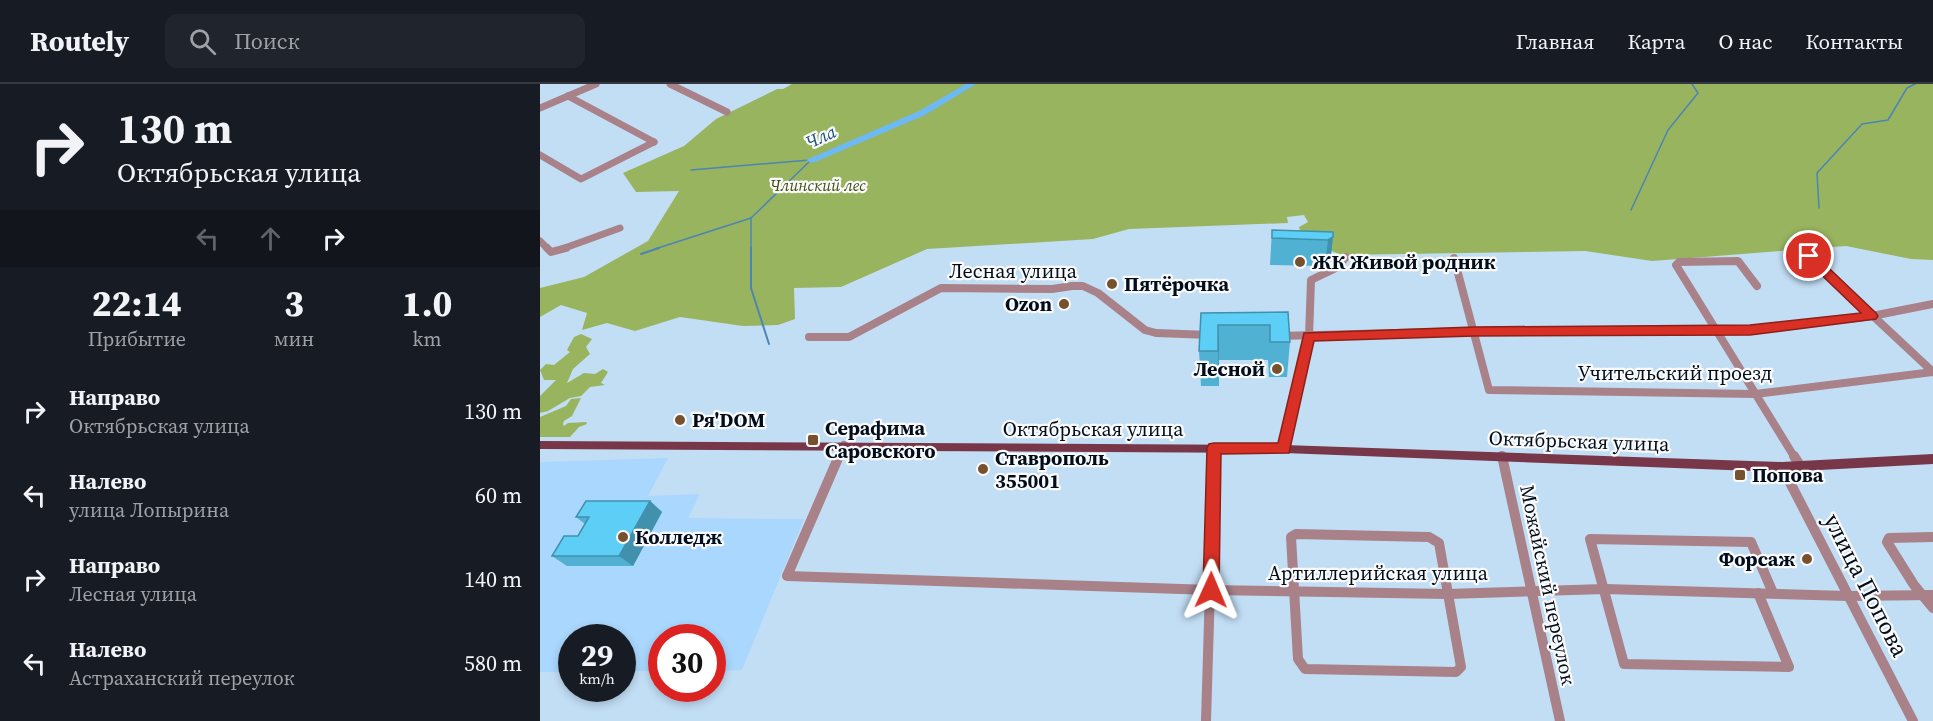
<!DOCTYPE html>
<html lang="ru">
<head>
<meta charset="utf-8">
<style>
	:root { --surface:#171b24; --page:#20242c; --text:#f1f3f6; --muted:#9ea1a6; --line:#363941 }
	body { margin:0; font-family:"Source Serif 4",serif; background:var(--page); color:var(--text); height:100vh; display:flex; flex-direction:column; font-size:22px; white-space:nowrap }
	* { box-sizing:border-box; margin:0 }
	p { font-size:20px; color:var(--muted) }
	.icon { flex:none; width:33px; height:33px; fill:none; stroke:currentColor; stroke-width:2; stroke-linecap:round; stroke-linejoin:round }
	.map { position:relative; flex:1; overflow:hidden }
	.side { display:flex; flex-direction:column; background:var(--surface); width:540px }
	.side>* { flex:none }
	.banner { background:#171b24; color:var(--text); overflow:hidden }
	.speed { position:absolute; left:18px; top:540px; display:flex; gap:12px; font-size:30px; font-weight:700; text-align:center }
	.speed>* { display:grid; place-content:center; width:78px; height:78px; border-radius:50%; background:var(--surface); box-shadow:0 3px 9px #0003; line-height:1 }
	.speed small { font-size:15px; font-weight:400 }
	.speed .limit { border:9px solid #d22; background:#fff; color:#111 }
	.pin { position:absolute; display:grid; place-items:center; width:51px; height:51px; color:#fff; margin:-26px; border:3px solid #fff; border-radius:50%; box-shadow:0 2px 6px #0007 }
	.me { position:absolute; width:66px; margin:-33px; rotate:1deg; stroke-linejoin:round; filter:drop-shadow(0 0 4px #0008) }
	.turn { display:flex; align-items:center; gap:21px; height:126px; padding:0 18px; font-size:27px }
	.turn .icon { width:78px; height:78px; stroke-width:2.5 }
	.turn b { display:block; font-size:42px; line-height:51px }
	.lanes { display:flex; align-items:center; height:57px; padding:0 18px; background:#0003; justify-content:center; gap:30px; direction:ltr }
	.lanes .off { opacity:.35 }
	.eta { display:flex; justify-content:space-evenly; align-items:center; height:102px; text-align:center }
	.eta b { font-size:36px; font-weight:800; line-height:42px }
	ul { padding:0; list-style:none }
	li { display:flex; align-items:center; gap:18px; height:84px; padding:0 18px }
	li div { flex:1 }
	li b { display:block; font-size:22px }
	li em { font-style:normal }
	header { display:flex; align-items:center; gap:36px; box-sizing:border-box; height:84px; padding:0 30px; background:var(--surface); border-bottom:2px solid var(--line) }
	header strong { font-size:28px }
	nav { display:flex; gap:33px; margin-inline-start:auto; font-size:21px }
	.search { width:420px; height:54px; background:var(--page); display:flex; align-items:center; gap:15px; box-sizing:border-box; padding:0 21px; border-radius:12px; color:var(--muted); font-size:22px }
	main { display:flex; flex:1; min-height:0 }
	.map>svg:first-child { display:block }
	.built { fill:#aad7fd }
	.forest { fill:#98b45f }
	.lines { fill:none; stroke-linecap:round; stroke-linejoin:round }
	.stream-far1 { stroke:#4c85b4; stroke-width:1.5 }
	.stream { stroke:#4c85b4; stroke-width:2 }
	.river { fill:#6db9f5; fill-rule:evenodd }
	.minor-far2 { stroke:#a88189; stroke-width:7 }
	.minor-far1 { stroke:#a88189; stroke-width:8 }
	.minor { stroke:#a88189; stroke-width:10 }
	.major { fill:#773749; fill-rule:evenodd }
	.wall { fill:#50b1d3 }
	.shaded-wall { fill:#4190ac }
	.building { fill:#5dcef5; stroke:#4190ac; stroke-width:1.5 }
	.route { fill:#d93025; stroke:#8d1f18; stroke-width:1.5 }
	.poi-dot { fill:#77512d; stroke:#fafafa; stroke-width:2 }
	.labels { text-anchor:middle; stroke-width:4.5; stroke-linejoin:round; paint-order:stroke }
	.far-park-label { font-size:16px; font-style:italic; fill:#3d4e0f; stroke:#fafafa }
	.far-water-label { font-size:18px; font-style:italic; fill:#1a527a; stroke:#fafafa }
	.poi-label { font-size:20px; font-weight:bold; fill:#000d1c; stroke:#fafafa; text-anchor:start }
	.street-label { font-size:20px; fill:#000d1c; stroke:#fafafa }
	.near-street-label { font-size:24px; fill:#000d1c; stroke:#fafafa }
</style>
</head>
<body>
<header>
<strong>Routely</strong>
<div class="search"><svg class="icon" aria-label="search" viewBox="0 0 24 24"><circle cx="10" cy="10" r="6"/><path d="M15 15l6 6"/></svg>Поиск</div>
<nav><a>Главная</a><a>Карта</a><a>О нас</a><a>Контакты</a></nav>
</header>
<main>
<section class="side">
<div class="banner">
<div class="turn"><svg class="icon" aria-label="right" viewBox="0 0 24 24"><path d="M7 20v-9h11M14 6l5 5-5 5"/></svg><div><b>130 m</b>Октябрьская улица</div></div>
<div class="lanes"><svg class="icon off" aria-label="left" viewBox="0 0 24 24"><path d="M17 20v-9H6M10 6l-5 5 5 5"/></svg><svg class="icon off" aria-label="ahead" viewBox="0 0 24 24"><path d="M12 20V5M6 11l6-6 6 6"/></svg><svg class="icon" aria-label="right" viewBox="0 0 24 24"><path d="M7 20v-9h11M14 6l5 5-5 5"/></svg></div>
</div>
<div class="eta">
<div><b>22:14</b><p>Прибытие</p></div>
<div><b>3</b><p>мин</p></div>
<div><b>1.0</b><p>km</p></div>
</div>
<ul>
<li><svg class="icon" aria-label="right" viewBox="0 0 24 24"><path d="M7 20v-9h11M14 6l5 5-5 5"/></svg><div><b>Направо</b><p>Октябрьская улица</p></div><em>130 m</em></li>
<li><svg class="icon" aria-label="left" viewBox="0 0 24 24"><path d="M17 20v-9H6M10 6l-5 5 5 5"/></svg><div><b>Налево</b><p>улица Лопырина</p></div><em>60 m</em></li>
<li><svg class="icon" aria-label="right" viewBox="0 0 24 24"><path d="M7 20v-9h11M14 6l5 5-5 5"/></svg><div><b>Направо</b><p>Лесная улица</p></div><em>140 m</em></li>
<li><svg class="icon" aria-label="left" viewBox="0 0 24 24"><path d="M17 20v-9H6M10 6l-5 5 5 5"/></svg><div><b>Налево</b><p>Астраханский переулок</p></div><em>580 m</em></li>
</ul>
</section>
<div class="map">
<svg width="1393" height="637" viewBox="0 0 1393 637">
	<rect width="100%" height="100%" fill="#c2def5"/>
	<path class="built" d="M128,374L108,412L160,410L148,434L264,435L202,586L173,587L172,554H122L121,587H83L82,554H32L31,588H0V378Z"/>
	<g class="forest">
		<path d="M252,0H1393V176L1371,175L1306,162L1112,177L1045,167L801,171L762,154L759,143L768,138L764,131L747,133L748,139L589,145L553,155L387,165L301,203L254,204L255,235L238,241L203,242L140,233L95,247L67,239L42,246L47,229L21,221L0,233V204L44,193L108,157L139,107L96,108L83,89L144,62L176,35L237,5H243Z"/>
		<path d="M41,250L52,255L46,263L50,270L33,285L27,299L44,289L55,290L63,285L68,288L61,299L65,301L50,303L41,312L30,314L8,327L0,329V312L16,296H4L0,286L6,280L14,281L30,268L27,266L34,253Z"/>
		<path d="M41,314L32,332L24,337L23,340L24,342L28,339L46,338L47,340L39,343L30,353H0V333L26,322L31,315Z"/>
	</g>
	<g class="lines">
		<g class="stream-far1">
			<path d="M151,86L270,76"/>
			<path d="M1279,124L1277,89L1322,40L1348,36L1367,4L1375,0"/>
			<path d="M1091,126L1128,46L1158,9L1152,0"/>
			<path d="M115,165L211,134"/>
			<path d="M211,165V134L271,76"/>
		</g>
		<g class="stream">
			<path d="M211,164V204L229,260"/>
			<path d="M101,170L119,164"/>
		</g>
		<path class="river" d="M426,0H436L385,31L275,78L271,79L266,76L379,27Z"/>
		<g class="minor-far2">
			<path d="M130,0L187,28"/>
			<path d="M28,12L114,58"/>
			<path d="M0,24L56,0"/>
			<path d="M0,71L41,95L114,58"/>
			<path d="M0,157L8,165"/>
			<path d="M22,165L80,144"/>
		</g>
		<g class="minor-far1">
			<path d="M7,164L11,168L26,164"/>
			<path d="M1269,172L1393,288"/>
			<path d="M914,174L949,306L1215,310L1393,288"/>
			<path d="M1217,202L1198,177L1139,178L1136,181L1255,374"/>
			<path d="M738,252L934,247L1210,246L1332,232L1393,220"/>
			<path d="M269,253H309L401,204L512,205L532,202H543L558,209L605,246L616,249L670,251"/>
			<path d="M744,365L769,253L771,196L796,184L806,173"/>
			<path d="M298,374L304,361"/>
			<path d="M674,374V365"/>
		</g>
		<g class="minor">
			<path d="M299,372L247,492L671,506L908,510L1065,505L1308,512L1393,511"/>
			<path d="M962,372L1020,637"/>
			<path d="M1254,372L1261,383"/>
			<path d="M1242,383L1373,637"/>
			<path d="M756,450L889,453L899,459L921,583L916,588L765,585L758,575L751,453Z"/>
			<path d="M1393,453L1349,454L1347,458L1374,501L1393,524"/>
			<path d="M1218,509L1249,583L1084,580L1050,455L1211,458L1233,509"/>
			<path d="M666,637L674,372"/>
		</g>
		<path class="major" d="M0,357L744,361L1242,378L1393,370V380L1242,388L744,369L0,365Z"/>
	</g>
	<g class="wall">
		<path d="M732,146L793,153L790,180L785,182L730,181Z"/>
		<path d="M748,228L750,258L747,293H729L728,276H679V302H661L659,267L661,229Z"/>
		<path d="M110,417L122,428L93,482H27L12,472L38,452L45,440L36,433Z"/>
	</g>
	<g class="shaded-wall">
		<path d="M793,153L790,180L785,182L788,156Z"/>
		<path d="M678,241L679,276V302L678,267Z"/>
		<path d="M110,417L122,428L93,482L79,472Z"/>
	</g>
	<g class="building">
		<path d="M732,146L793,148V153L788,156L732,154Z"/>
		<path d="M748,228L750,258H730V241H678V267H659L661,229Z"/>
		<path d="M46,417H110L79,472H12L24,452H38L49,433H36Z"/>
	</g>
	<path class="route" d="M1269,168L1273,169L1336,229L1338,232L1336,235L1210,251L934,252L774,257L749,369L681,370L679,506L677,511L671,514L665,511L663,506L667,364L669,360L674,359H738L764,249L934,243L1210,241L1321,229L1265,175L1264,172Z"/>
	<g class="poi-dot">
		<circle cx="760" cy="178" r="6"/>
		<circle cx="572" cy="200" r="6"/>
		<circle cx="524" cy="220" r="6"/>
		<circle cx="737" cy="285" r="6"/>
		<circle cx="140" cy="336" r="6"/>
		<rect x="267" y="350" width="12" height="12" rx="3"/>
		<circle cx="443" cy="385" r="6"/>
		<rect x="1194" y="385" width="12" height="12" rx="3"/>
		<circle cx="83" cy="453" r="6"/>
		<circle cx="1267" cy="475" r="6"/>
	</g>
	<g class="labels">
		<g class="far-park-label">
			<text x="278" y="107">Члинский лес</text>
		</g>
		<g class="far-water-label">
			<text transform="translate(281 53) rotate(-25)" y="6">Чла</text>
		</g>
		<g class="poi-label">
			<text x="772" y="185">ЖК Живой родник</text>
			<text x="584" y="207">Пятёрочка</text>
			<text x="512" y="227" text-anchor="end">Ozon</text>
			<text x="725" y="292" text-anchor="end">Лесной</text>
			<text x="152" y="343">Ря'DOM</text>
			<text x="285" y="351">Серафима<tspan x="285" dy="23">Саровского</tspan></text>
			<text x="455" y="381">Ставрополь<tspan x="455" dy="23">355001</tspan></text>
			<text x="1212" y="398">Попова</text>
			<text x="95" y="460">Колледж</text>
			<text x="1255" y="482" text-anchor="end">Форсаж</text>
		</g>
		<g class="street-label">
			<text x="473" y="194">Лесная улица</text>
			<text x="1135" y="296">Учительский проезд</text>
			<text x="553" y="352">Октябрьская улица</text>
			<text transform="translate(1039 357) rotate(2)" y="7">Октябрьская улица</text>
			<text x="838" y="496">Артиллерийская улица</text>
			<text transform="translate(1008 501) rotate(78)" y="7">Можайский переулок</text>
		</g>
		<g class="near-street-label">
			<text transform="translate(1326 501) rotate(63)" y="8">улица Попова</text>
		</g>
	</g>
</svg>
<div class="speed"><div>29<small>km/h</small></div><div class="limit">30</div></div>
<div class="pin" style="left:1269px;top:172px;background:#d93025"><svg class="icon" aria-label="arrive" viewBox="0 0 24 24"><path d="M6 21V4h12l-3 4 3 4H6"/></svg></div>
<svg class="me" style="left:671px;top:506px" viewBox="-20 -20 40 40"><path d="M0-17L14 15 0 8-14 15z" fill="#d93025" stroke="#fff" stroke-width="4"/></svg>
</div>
</main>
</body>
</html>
